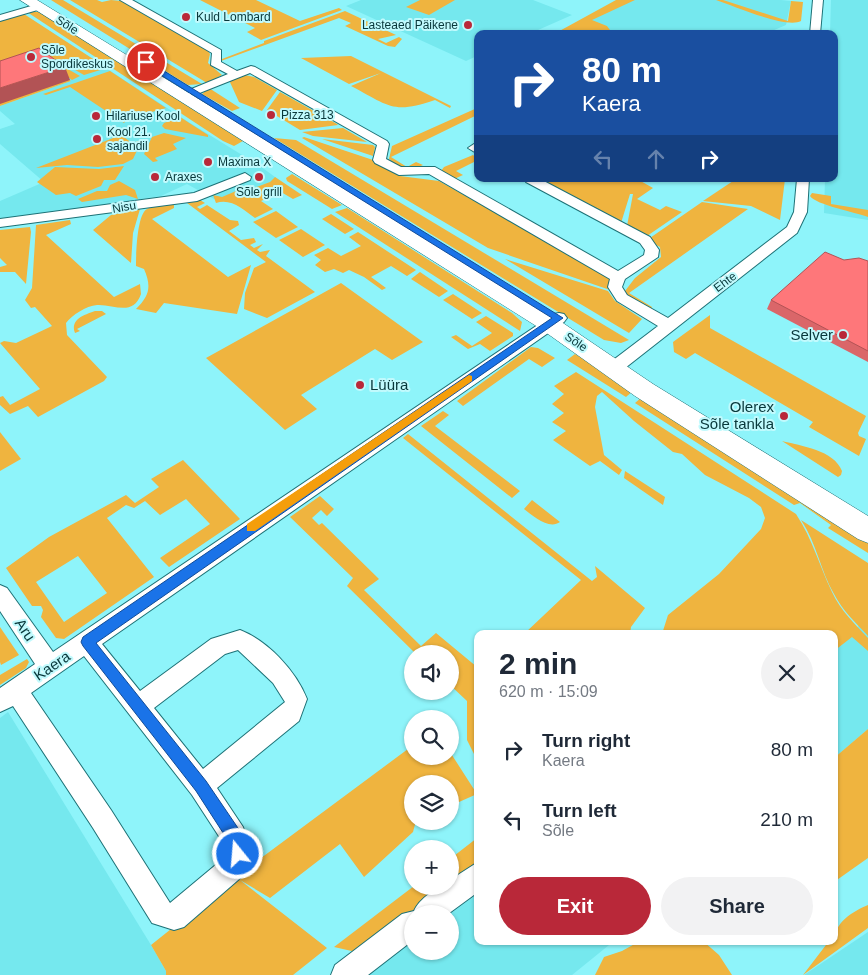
<!DOCTYPE html>
<html lang="en">
<head>
<meta charset="utf-8">
<style>
	:root { --surface:#fff; --page:#f2f2f3; --text:#1f2937; --muted:#747a83; --accent:#b92839 }
	body { margin:0; font-family:Arial,sans-serif; background:var(--page); color:var(--text); height:100vh; display:flex; flex-direction:column; font-size:19px; white-space:nowrap }
	* { box-sizing:border-box; margin:0 }
	p { font-size:16px; color:var(--muted) }
	.icon { flex:none; width:28px; height:28px; fill:none; stroke:currentColor; stroke-width:2; stroke-linecap:round; stroke-linejoin:round }
	.map { position:relative; flex:1; overflow:hidden }
	.side { position:absolute; left:474px; top:630px; width:364px; height:315px; display:flex; flex-direction:column; background:var(--surface); border-radius:10px; box-shadow:0 1px 4px #0004 }
	.side>* { flex:none }
	.hud { position:absolute; left:474px; top:30px; width:364px; height:152px; border-radius:10px; box-shadow:0 1px 4px #0004; background:#1a4fa0; color:#fff; overflow:hidden }
	.fabs { position:absolute; left:404px; top:645px; display:grid; gap:10px }
	.fabs a { display:grid; place-items:center; width:55px; height:55px; border-radius:50%; background:var(--surface); box-shadow:0 1px 4px #0004; font-size:25px }
	.pin { position:absolute; display:grid; place-items:center; width:42px; height:42px; color:#fff; margin:-21px; border:2px solid #fff; border-radius:50%; box-shadow:0 1px 5px #0007 }
	.me { position:absolute; width:55px; margin:-28px; rotate:343deg; stroke-linejoin:round; filter:drop-shadow(0 0 4px #0008) }
	.turn { display:flex; align-items:center; gap:18px; height:105px; padding:0 25px; font-size:22px }
	.turn .icon { width:65px; height:65px; stroke-width:2.5 }
	.turn b { display:block; font-size:35px; line-height:42px }
	.lanes { display:flex; align-items:center; height:48px; padding:0 25px; background:#0003; justify-content:center; gap:25px; direction:ltr }
	.lanes .off { opacity:.35 }
	.round { display:grid; place-items:center; flex:none; width:52px; height:52px; border-radius:26px; background:var(--page) }
	.summary { display:flex; align-items:center; justify-content:space-between; height:85px; padding:0 25px }
	h1 { font-size:30px; font-weight:800; line-height:38px }
	.button { display:flex; gap:10px; margin-top:auto; padding:10px 25px }
	.button a { flex:1; height:58px; border-radius:30px; background:var(--accent); color:#fff; font-size:20px; font-weight:800; line-height:58px; text-align:center }
	.button a+a { background:var(--page); color:var(--text) }
	ul { padding:0; list-style:none }
	li { display:flex; align-items:center; gap:15px; height:70px; padding:0 25px }
	li div { flex:1 }
	li b { display:block; font-size:19px }
	li em { font-style:normal }
	.map>svg:first-child { display:block }
	.built { fill:#75e8ee }
	.green { fill:#efb43f; fill-rule:evenodd }
	.lines { fill:none; stroke-linecap:round; stroke-linejoin:round }
	.minor-casing { stroke:#1d7176; stroke-width:2 }
	.secondary-casing { stroke:#1d7176; stroke-width:1 }
	.minor { fill:#fff; fill-rule:evenodd }
	.secondary { fill:#fff; fill-rule:evenodd }
	.wall { fill:#da6669 }
	.shaded-wall { fill:#b25355 }
	.building { fill:#fe777a; stroke:#b25355 }
	.route { fill:#1a73e8; stroke:#114b97 }
	.slow { fill:#f59e0b }
	.poi-dot { fill:#b92839; stroke:#c1fafd; stroke-width:2 }
	.labels { text-anchor:middle; stroke-width:4; stroke-linejoin:round; paint-order:stroke }
	.far-poi-label { font-size:12px; fill:#08373a; stroke:#c1fafd; text-anchor:start }
	.far-street-label { font-size:12px; fill:#08373a; stroke:#c1fafd }
	.poi-label { font-size:15px; fill:#08373a; stroke:#c1fafd; text-anchor:end }
	.street-label { font-size:15px; fill:#08373a; stroke:#c1fafd }
</style>
</head>
<body>
<div class="map">
<svg width="868" height="975" viewBox="0 0 868 975">
	<rect width="100%" height="100%" fill="#8ef4fa"/>
	<g class="built">
		<path d="M361,0H533L572,15L529,34H478L477,56L466,61L346,6Z"/>
		<path d="M628,0H781L791,1L786,25L765,34H567L560,31Z"/>
		<path d="M831,0H868V220L824,213L825,179H834V34H830Z"/>
		<path d="M80,51L190,123L260,166L286,185L214,199L187,184L161,196L0,221V201L44,182L0,144V129L15,124L0,111V106L71,81L45,62Z"/>
		<path d="M868,619V729L834,758V645Z"/>
		<path d="M8,712L151,945L166,971V975H0V718Z"/>
		<path d="M477,894L478,941H614L572,975H369L412,942V951H450V914Z"/>
		<path d="M868,932V975H804Z"/>
	</g>
	<g class="green">
		<path d="M51,0H63L202,84L188,85Z"/>
		<path d="M70,0H97L102,2L111,0L121,1L208,51L210,54L208,63L222,75L207,83Z"/>
		<path d="M200,0H256L300,21L339,8L342,10L261,40L247,32L255,28Z"/>
		<path d="M420,0H455L429,15L406,7Z"/>
		<path d="M616,0H635L592,20L607,26L613,34H554Z"/>
		<path d="M716,0H723L788,21L791,1L803,2L801,21C786,29 734,6 716,0Z"/>
		<path d="M345,11L396,35L378,39L386,43L399,37L402,39L395,47L388,46L345,26L351,23L339,18L221,61L222,59L264,43V41Z"/>
		<path d="M27,12H39L243,141L234,146L223,141Z"/>
		<path d="M24,14L107,68L84,75L56,59L52,60L80,76L72,80L47,62L71,81L0,106V21Z"/>
		<path d="M351,56L451,106L450,108L435,100C392,115 388,105 351,86L381,73L349,84L301,58Z"/>
		<path d="M110,71L166,108L127,119L124,123L70,87L46,95L43,94Z"/>
		<path d="M245,75L254,77L277,90L262,111L239,102L229,80Z"/>
		<path d="M209,88L240,108L232,111L202,94Z"/>
		<path d="M280,92L337,124L338,125L300,130L267,110Z"/>
		<path d="M477,108V115L391,157L407,167L416,162L423,165C410,171 399,168 389,159L392,146Z"/>
		<path d="M180,117L208,135V137L165,129L162,126L164,123Z"/>
		<path d="M343,128L367,142L313,136L302,132Z"/>
		<path d="M164,133L186,138L173,144L177,149L155,158L158,161L153,162L144,154L152,137Z"/>
		<path d="M121,135L132,143L142,140L133,159L123,164L98,167L67,165L36,168Z"/>
		<path d="M304,137L376,161L400,176L439,181L593,268L609,279L613,291L488,248L302,138Z"/>
		<path d="M274,138L296,140L629,340L621,343L604,340Z"/>
		<path d="M322,139L373,145L375,147L373,156Z"/>
		<path d="M473,155L477,158V164L474,162L456,171L463,175L452,180L441,171L444,167Z"/>
		<path d="M124,166L115,180H104L101,186L76,196L70,193L56,195L37,182L55,167L99,169Z"/>
		<path d="M292,174L342,205L332,209L287,181L286,178Z"/>
		<path d="M275,177L302,195L293,199L281,192L261,201L273,209L255,218C243,210 232,198 216,203L213,195L222,197L250,185L254,188L270,182Z"/>
		<path d="M537,179H637L653,188L637,199L660,210L666,206L682,212L647,236L627,226L633,194H630L621,223Z"/>
		<path d="M736,179H785L780,220L751,206L703,201Z"/>
		<path d="M119,181L135,190L138,199L126,195L82,202L78,199L97,191H107L110,185Z"/>
		<path d="M812,193L831,196V204L868,210V217C855,212 816,205 810,196Z"/>
		<path d="M200,200L205,203L197,207L200,209L207,205L230,220L238,221L239,225L229,231L241,240L254,238L256,242L250,245L254,248L263,244L257,250L260,252L270,250L266,256L315,292L267,318L244,309L245,293L254,268L266,262L187,203Z"/>
		<path d="M702,202L748,209L629,293L652,307L651,310L627,296L625,291L635,278L661,257L660,247L647,240Z"/>
		<path d="M174,204V208L152,219L228,277L251,265L237,314L164,303L156,313L136,309C149,296 152,287 144,269L136,266C136,254 137,214 147,209C154,205 166,205 174,204Z"/>
		<path d="M347,208L512,313L522,322L520,331L335,212Z"/>
		<path d="M140,209L133,233L131,263L93,230L111,215Z"/>
		<path d="M276,211L298,227L276,238L253,222Z"/>
		<path d="M331,214L354,229L345,234L322,219Z"/>
		<path d="M70,220L71,224L46,235L114,297L140,284L141,294C133,317 114,304 97,305C86,306 72,315 66,323L67,335L107,377L104,381L38,417L28,406L10,414L0,405V397L3,396L10,405L40,389L0,343L4,341L16,343L52,326L35,307L31,308L25,300L32,288L36,225Z"/>
		<path d="M30,227L31,232L26,284L15,272H0V267L7,265L0,258V230Z"/>
		<path d="M301,229L325,245L303,257L279,240Z"/>
		<path d="M358,232L416,270L407,276L391,266L371,277L386,288L382,290L364,277L349,270L343,273L334,269L325,272L315,265L321,260L314,255L328,248L341,256L361,246L349,237Z"/>
		<path d="M505,259L608,291L615,301L642,319L629,333Z"/>
		<path d="M420,272L448,291L439,297L411,279Z"/>
		<path d="M341,283L423,342L392,360L375,349L301,395L317,409L285,430L206,358Z"/>
		<path d="M453,294L482,313L472,319L443,300Z"/>
		<path d="M95,311H102L106,314L77,329L80,331L75,333C70,319 84,315 95,311Z"/>
		<path d="M710,315V328L866,416L858,433L859,436L866,439L859,456L809,427L813,422L695,353L686,359L674,352L673,342Z"/>
		<path d="M486,316L513,333V336L490,351L480,344L468,349L451,337L456,335L472,346L492,333L476,322Z"/>
		<path d="M531,347L538,348L555,358L542,367L529,359L463,406L457,401Z"/>
		<path d="M575,354L634,390L626,397L567,360Z"/>
		<path d="M576,372L796,514C813,540 819,565 832,592C840,610 855,624 868,638V651L852,637L834,651V634H662L668,615L719,574L761,529L765,518L761,507L749,498L705,475L682,454L673,452L634,421L602,392L597,396L595,407L604,455L622,470L619,475L600,461L590,466L553,440L566,431L552,422L564,413L552,404L564,394L554,386Z"/>
		<path d="M642,397L868,543V553L828,528L831,525L800,503L794,505L635,403Z"/>
		<path d="M443,411L449,415L435,426L520,491L512,498L421,426Z"/>
		<path d="M0,432L21,459L0,471Z"/>
		<path d="M408,434L592,581L597,577L595,566L645,608L631,627L630,634H524L581,580L403,438Z"/>
		<path d="M782,441C801,446 834,450 842,471L841,475L838,477Z"/>
		<path d="M183,460L240,519L169,567L160,558L210,524L186,499L160,515L145,501L134,508L126,505L107,518L154,577L64,639L56,638L41,617L43,610L41,606H32L6,568L49,537L126,495L135,503L159,487L151,479ZM78,556L107,593L64,622L36,582Z"/>
		<path d="M625,471L665,497L663,505L624,478Z"/>
		<path d="M320,496L334,509L327,516L321,510L312,518L319,525L322,523L379,579L364,590L421,646L436,633L477,667V760L467,740V701L450,685V654H416L347,586L353,578L290,517Z"/>
		<path d="M532,500L560,522C549,530 533,516 524,509Z"/>
		<path d="M801,520L868,563V636C856,623 842,610 834,594C820,570 817,544 801,520Z"/>
		<path d="M0,627L19,655L1,665L0,662Z"/>
		<path d="M27,659L29,662L26,668L0,685V675Z"/>
		<path d="M868,729V858L834,882V758Z"/>
		<path d="M412,746V756H450V752L477,794L450,806V784H412V821H416L413,832L364,877L340,844L270,898L240,880L327,948L293,975H166V971L151,945L245,870Z"/>
		<path d="M477,838V863L450,884V859Z"/>
		<path d="M414,886H447L356,952L334,947Z"/>
		<path d="M868,905V928L803,975L829,941H834C834,923 853,911 868,905Z"/>
		<path d="M640,941H703L719,955L732,975H595L604,957L622,951Z"/>
	</g>
	<g class="lines">
		<g class="minor-casing">
			<g id="minor">
				<path d="M120,0H132L221,50V62L237,71L251,66L255,67L387,141L389,144L386,159L401,167H435L618,271L644,255L645,250L640,243L526,182L525,179H540L650,237L659,250L658,257L625,279L622,287L627,295L668,318L787,227L794,212L797,179H809L807,212L797,233L620,372H608L606,368L608,364L658,326L617,301L608,287L610,279L429,174L399,175L375,163L373,160L377,145L250,73L197,94H189V90L228,74L211,65L212,53Z"/>
				<path d="M813,0H823L820,34H810Z"/>
				<path d="M38,4L43,7L41,9L0,21V15Z"/>
				<path d="M474,144L478,145V154L468,148Z"/>
				<path d="M245,173L251,177L250,180L197,201L0,227V219L194,193Z"/>
				<path d="M559,313L564,314L567,318L564,322L102,644L140,691L211,639L240,630C268,641 296,671 307,699L299,721L217,788L243,827L251,854L249,865L245,874L184,927L174,930L152,923L93,828L13,706L0,712V688L35,664L0,611V585L7,588L53,652L554,314ZM238,650L273,683L285,702L203,769L154,708L225,654ZM84,656L192,795L222,841L224,858L170,903L111,810L31,693Z"/>
				<path d="M478,862V892L448,914H412V941L368,975H331L335,965L402,914L414,911C419,899 437,886 450,886V880Z"/>
			</g>
		</g>
		<g class="secondary-casing">
			<path id="secondary" d="M20,0H37L557,319L653,384L868,516V543L858,539L635,396L541,329Z"/>
		</g>
		<use href="#minor" class="minor"/>
		<use href="#secondary" class="secondary"/>
	</g>
	<path class="wall" d="M844,260L868,261V362L767,309L771,300Z"/>
	<path class="shaded-wall" d="M65,67L70,80L0,104V88Z"/>
	<g class="building">
		<path d="M39,48L65,67L0,88V61Z"/>
		<path d="M825,252L844,260L859,258L868,261V351L771,300Z"/>
	</g>
	<path class="route" d="M143,61H148L563,318L96,643L206,781L240,831L245,854L243,859L238,862L232,859L227,839L196,791L83,646L81,642L83,637L552,318L143,64Z"/>
	<path class="slow" d="M469,375L472,376V381L255,531H247V524Z"/>
	<g class="poi-dot">
		<circle cx="186" cy="17" r="5"/>
		<circle cx="468" cy="25" r="5"/>
		<circle cx="31" cy="57" r="5"/>
		<circle cx="271" cy="115" r="5"/>
		<circle cx="96" cy="116" r="5"/>
		<circle cx="97" cy="139" r="5"/>
		<circle cx="208" cy="162" r="5"/>
		<circle cx="155" cy="177" r="5"/>
		<circle cx="259" cy="177" r="5"/>
		<circle cx="843" cy="335" r="5"/>
		<circle cx="360" cy="385" r="5"/>
		<circle cx="784" cy="416" r="5"/>
	</g>
	<g class="labels">
		<g class="far-poi-label">
			<text x="196" y="21">Kuld Lombard</text>
			<text x="458" y="29" text-anchor="end">Lasteaed Päikene</text>
			<text x="41" y="54">Sõle<tspan x="41" dy="14">Spordikeskus</tspan></text>
			<text x="281" y="119">Pizza 313</text>
			<text x="106" y="120">Hilariuse Kool</text>
			<text x="107" y="136">Kool 21.<tspan x="107" dy="14">sajandil</tspan></text>
			<text x="218" y="166">Maxima X</text>
			<text x="165" y="181">Araxes</text>
			<text x="259" y="196" text-anchor="middle">Sõle grill</text>
		</g>
		<g class="far-street-label">
			<text transform="translate(67 25) rotate(32)" y="4">Sõle</text>
			<text transform="translate(124 207) rotate(-10)" y="4">Nisu</text>
			<text transform="translate(725 282) rotate(-37)" y="4">Ehte</text>
			<text transform="translate(576 342) rotate(34)" y="4">Sõle</text>
		</g>
		<g class="poi-label">
			<text x="833" y="340">Selver</text>
			<text x="370" y="390" text-anchor="start">Lüüra</text>
			<text x="774" y="412">Olerex<tspan x="774" dy="17">Sõle tankla</tspan></text>
		</g>
		<g class="street-label">
			<text transform="translate(25 630) rotate(56)" y="5">Aru</text>
			<text transform="translate(52 666) rotate(-34)" y="5">Kaera</text>
		</g>
	</g>
</svg>
<div class="fabs">
<a><svg class="icon" aria-label="sound" viewBox="0 0 24 24"><path d="M4 9h4l5-4v14l-5-4H4zM17 9q2 3 0 6"/></svg></a>
<a><svg class="icon" aria-label="search" viewBox="0 0 24 24"><circle cx="10" cy="10" r="6"/><path d="M15 15l6 6"/></svg></a>
<a><svg class="icon" aria-label="layers" viewBox="0 0 24 24"><path d="M12 4l9 5-9 5-9-5zM3 14l9 5 9-5"/></svg></a>
<a>+</a>
<a>−</a>
</div>
<div class="pin" style="left:146px;top:62px;background:#d93025"><svg class="icon" aria-label="arrive" viewBox="0 0 24 24"><path d="M6 21V4h12l-3 4 3 4H6"/></svg></div>
<svg class="me" style="left:238px;top:854px" viewBox="-20 -20 40 40"><circle r="17" fill="#1a73e8" stroke="#fff" stroke-width="3"/><path d="M0-11L8 9 0 5-8 9z" fill="#fff"/></svg>
<div class="hud">
<div class="turn"><svg class="icon" aria-label="right" viewBox="0 0 24 24"><path d="M7 20v-9h11M14 6l5 5-5 5"/></svg><div><b>80 m</b>Kaera</div></div>
<div class="lanes"><svg class="icon off" aria-label="left" viewBox="0 0 24 24"><path d="M17 20v-9H6M10 6l-5 5 5 5"/></svg><svg class="icon off" aria-label="ahead" viewBox="0 0 24 24"><path d="M12 20V5M6 11l6-6 6 6"/></svg><svg class="icon" aria-label="right" viewBox="0 0 24 24"><path d="M7 20v-9h11M14 6l5 5-5 5"/></svg></div>
</div>
<section class="side">
<div class="summary"><div><h1>2 min</h1><p>620 m · 15:09</p></div><a class="round"><svg class="icon" aria-label="close" viewBox="0 0 24 24"><path d="M6 6l12 12M18 6L6 18"/></svg></a></div>
<ul>
<li><svg class="icon" aria-label="right" viewBox="0 0 24 24"><path d="M7 20v-9h11M14 6l5 5-5 5"/></svg><div><b>Turn right</b><p>Kaera</p></div><em>80 m</em></li>
<li><svg class="icon" aria-label="left" viewBox="0 0 24 24"><path d="M17 20v-9H6M10 6l-5 5 5 5"/></svg><div><b>Turn left</b><p>Sõle</p></div><em>210 m</em></li>
</ul>
<div class="button"><a>Exit</a><a>Share</a></div>
</section>
</div>
</body>
</html>
